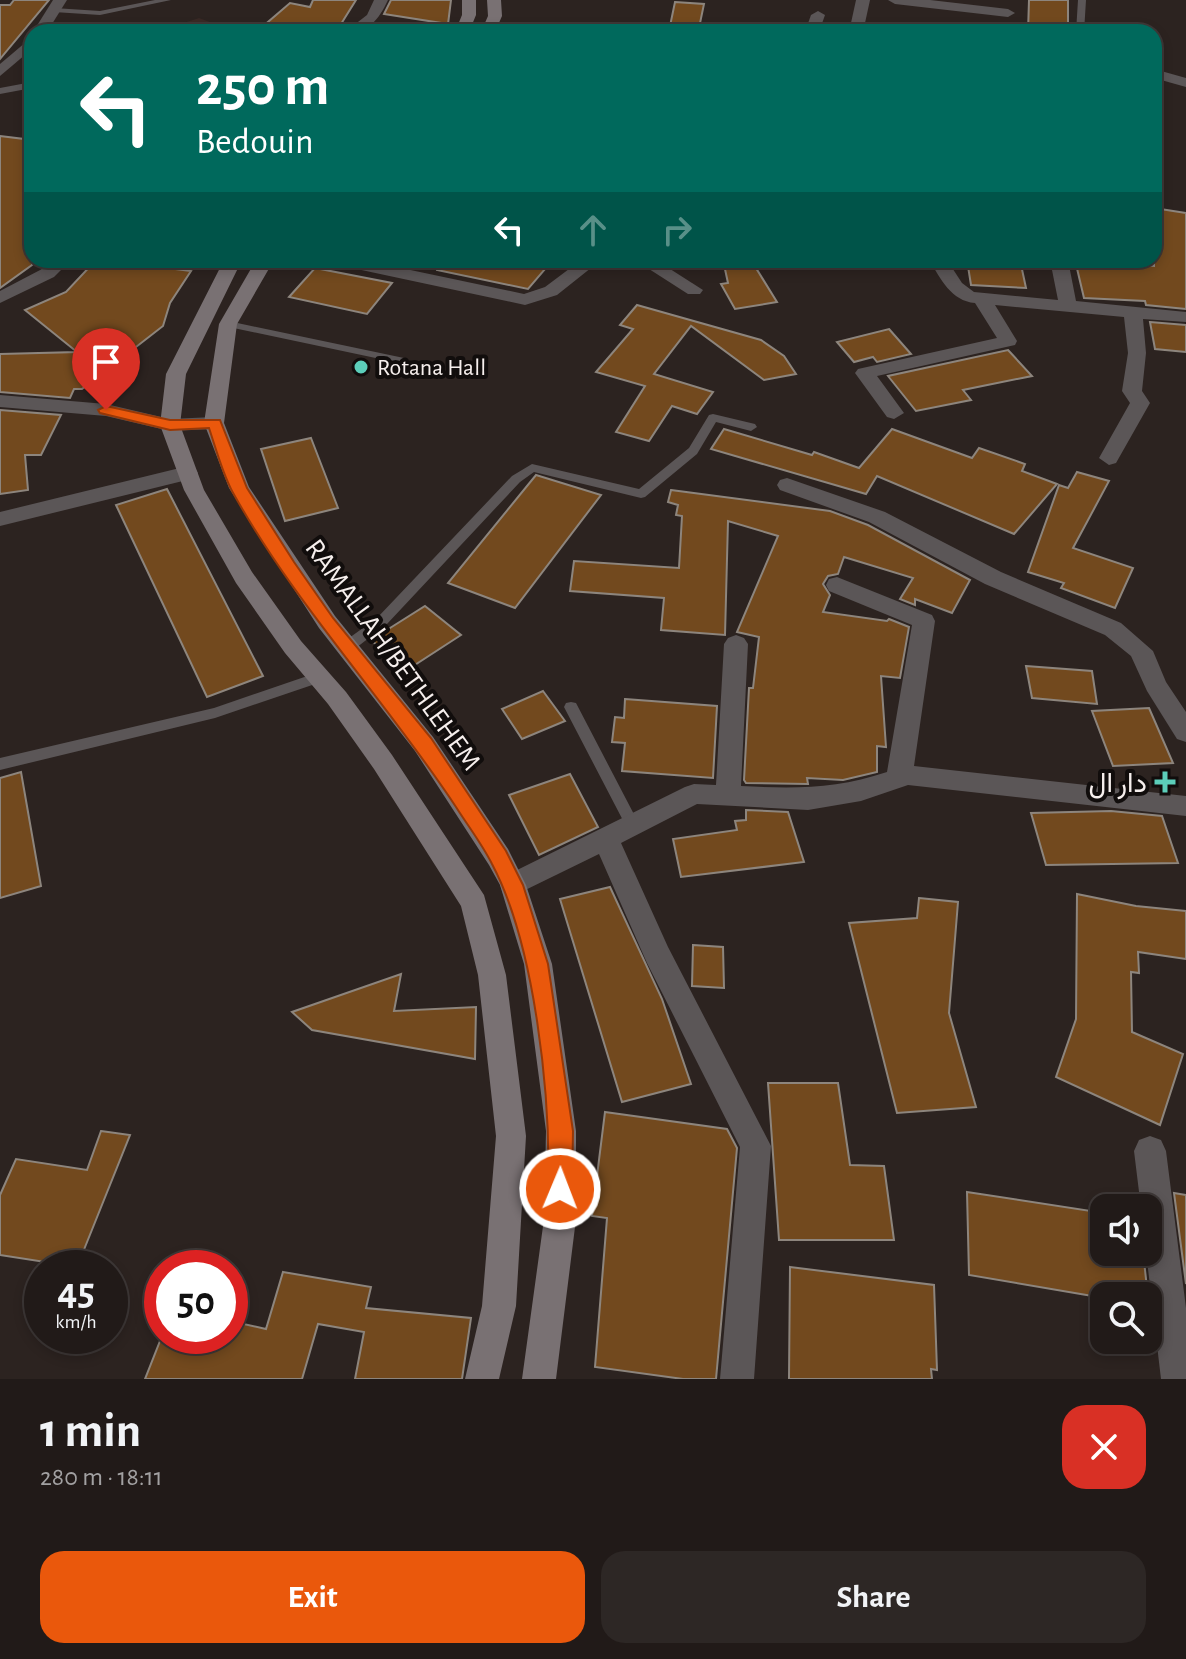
<!DOCTYPE html>
<html lang="en">
<head>
<meta charset="utf-8">
<style>
	:root { --surface:#211a18; --page:#2d2725; --text:#f1f3f6; --muted:#a2a1a2; --line:#3e3837; --accent:#ea580c }
	body { margin:0; font-family:"Alegreya Sans",Vazirmatn,sans-serif; background:var(--page); color:var(--text); height:100vh; display:flex; flex-direction:column; font-size:30px; white-space:nowrap }
	* { box-sizing:border-box; margin:0 }
	p { font-size:26px; color:var(--muted) }
	.icon { flex:none; width:44px; height:44px; fill:none; stroke:currentColor; stroke-width:2; stroke-linecap:round; stroke-linejoin:round }
	.map { position:relative; height:1379px; overflow:hidden }
	.sheet { display:flex; flex-direction:column; background:var(--surface); flex:1 }
	.sheet>* { flex:none }
	.top-card { position:absolute; left:24px; top:24px; width:1138px; height:244px; border-radius:24px; box-shadow:0 4px 12px #0003,0 0 0 2px var(--line); background:#00695c; color:#fff; overflow:hidden }
	.controls { position:absolute; left:1090px; top:1194px; display:grid; gap:16px }
	.controls a { display:grid; place-items:center; width:72px; height:72px; border-radius:16px; background:var(--surface); box-shadow:0 4px 12px #0003,0 0 0 2px var(--line); font-size:40px }
	.speed { position:absolute; left:24px; top:1250px; display:flex; gap:16px; font-size:40px; font-weight:700; text-align:center }
	.speed>* { display:grid; place-content:center; width:104px; height:104px; border-radius:50%; background:var(--surface); box-shadow:0 4px 12px #0003,0 0 0 2px var(--line); line-height:1 }
	.speed small { font-size:20px; font-weight:400 }
	.speed .limit { border:12px solid #d22; background:#fff; color:#111 }
	.pin { position:absolute; display:grid; place-items:center; width:68px; height:68px; color:#fff; margin:-82px -34px; border-radius:50% 50% 50% 0; rotate:-45deg; box-shadow:0 0 8px #0007 }
	.pin .icon { rotate:45deg }
	.me { position:absolute; width:88px; margin:-44px; rotate:1deg; stroke-linejoin:round; filter:drop-shadow(0 0 6px #0008) }
	.turn { display:flex; align-items:center; gap:28px; height:168px; padding:0 40px; font-size:36px }
	.turn .icon { width:104px; height:104px; stroke-width:2.5 }
	.turn b { display:block; font-size:56px; line-height:68px }
	.lanes { display:flex; align-items:center; height:76px; padding:0 40px; background:#0003; justify-content:center; gap:40px; direction:ltr }
	.lanes .off { opacity:.35 }
	.round { display:grid; place-items:center; flex:none; width:84px; height:84px; border-radius:24px; background:var(--page) }
	.head { display:flex; align-items:center; justify-content:space-between; height:136px; padding:0 40px }
	h1 { font-size:48px; font-weight:700; line-height:60px }
	.button { display:flex; gap:16px; margin-top:auto; padding:16px 40px }
	.button a { flex:1; height:92px; border-radius:24px; background:var(--accent); color:#fff; font-size:32px; font-weight:700; line-height:92px; text-align:center }
	.button a+a { background:var(--page); color:var(--text) }
	.map>svg:first-child { display:block }
	.built { fill:#392925 }
	.building { fill:#72491e; stroke:#8d857d; stroke-width:2 }
	.lines { fill:none; stroke-linecap:round; stroke-linejoin:round }
	.lane { fill:#5b5657; fill-rule:evenodd }
	.street { fill:#5b5657; fill-rule:evenodd }
	.secondary { fill:#797173; fill-rule:evenodd }
	.route { fill:#ea580c; stroke:#983908; stroke-width:2 }
	.poi-dot { fill:#5cceba; stroke:#110d0c; stroke-width:3 }
	.labels { text-anchor:middle; stroke-width:8; stroke-linejoin:round; paint-order:stroke }
	.far-poi-label { font-size:24px; fill:#f6efed; stroke:#110d0c; text-anchor:start }
	.street-label { font-size:28px; fill:#f6efed; stroke:#110d0c }
	.poi-label { font-size:28px; fill:#f6efed; stroke:#110d0c; text-anchor:end }
</style>
</head>
<body>
<div class="map">
<svg width="1186" height="1379" viewBox="0 0 1186 1379">
	<rect width="100%" height="100%" fill="#2c2320"/>
	<path class="built" d="M199,18L237,32H156Z"/>
	<g class="building">
		<path d="M14,0H49L0,59V5H10Z"/>
		<path d="M313,0H356L336,32L261,28L290,3L310,7Z"/>
		<path d="M391,0H451L448,24L384,14Z"/>
		<path d="M1029,0H1068V32H1028Z"/>
		<path d="M675,2L704,4L699,28L670,26Z"/>
		<path d="M0,136L32,140V265L0,288Z"/>
		<path d="M1154,208L1186,213V309L1146,305L1145,301L1084,298L1075,260H1115L1116,263L1154,266Z"/>
		<path d="M96,260H140L136,264L191,271L170,303L163,326L82,389H74L70,398L0,392V354L77,352L25,310L66,292Z"/>
		<path d="M438,260H506L546,268L528,289L437,270Z"/>
		<path d="M723,260H751L777,302L735,309L721,284L728,283Z"/>
		<path d="M967,260H1020L1026,288L971,285Z"/>
		<path d="M315,268L392,283L367,314L289,297Z"/>
		<path d="M637,305L761,340L784,356L796,374L764,380L691,326L654,374L713,392L697,414L672,406L649,441L616,432L645,386L596,372L633,329L620,325Z"/>
		<path d="M1150,322L1186,325V352L1155,349Z"/>
		<path d="M889,329L911,354L877,362L873,357L854,362L837,342Z"/>
		<path d="M1008,350L1032,376L963,390L971,400L916,411L888,376Z"/>
		<path d="M0,410L61,415L41,455H25L28,490L0,494Z"/>
		<path d="M724,429L812,455L814,452L859,468L892,429L972,458L979,448L1025,464L1022,471L1057,484L1014,534L877,476L866,494L711,449Z"/>
		<path d="M311,438L338,508L285,521L261,449Z"/>
		<path d="M1077,472L1109,481L1073,548L1133,568L1115,608L1061,588L1064,583L1028,572L1059,485L1068,488Z"/>
		<path d="M536,475L601,495L515,608L448,583Z"/>
		<path d="M167,489L263,676L207,697L116,505Z"/>
		<path d="M671,490L830,511L868,525L970,580L952,613L915,599V605L900,599L913,578L844,557L838,574L828,576L823,584L830,595L823,612L887,621L889,619L909,627L900,678L881,676L886,747L877,746V772L843,780L807,778L808,784L746,783L744,780L749,688H753L759,637L737,632L778,536L728,521L725,635L661,630L664,598L570,591L574,561L679,568L682,516L676,515L678,505L668,502Z"/>
		<path d="M425,606L461,635L407,670L371,640Z"/>
		<path d="M1026,666L1092,671L1097,704L1032,698Z"/>
		<path d="M543,691L565,721L522,739L502,709Z"/>
		<path d="M625,699L717,706L713,778L622,771L625,743L612,742L615,717L624,718Z"/>
		<path d="M1149,708L1173,763L1113,766L1092,711Z"/>
		<path d="M21,772L41,886L0,898V778Z"/>
		<path d="M570,774L598,827L539,855L509,795Z"/>
		<path d="M746,810L788,812L804,862L681,877L673,839L737,830L735,821L746,820Z"/>
		<path d="M1111,811L1162,816L1178,863L1046,865L1031,813Z"/>
		<path d="M610,887L662,999L691,1084L622,1102L560,899Z"/>
		<path d="M1077,894L1136,906L1186,911V959L1138,952L1139,973L1131,972L1132,1032L1183,1054L1160,1125L1056,1077L1076,1019Z"/>
		<path d="M919,898L958,902L949,1013L976,1107L897,1113L849,923L917,918Z"/>
		<path d="M693,945L723,947L724,988L692,986Z"/>
		<path d="M401,974L394,1011L476,1007L475,1059L312,1030L292,1012Z"/>
		<path d="M768,1083H838L850,1165L884,1166L894,1240H779Z"/>
		<path d="M605,1112L727,1129L737,1148L716,1379H683L595,1367L607,1218L592,1216Z"/>
		<path d="M101,1131L130,1135L77,1267L0,1255V1195L16,1159L87,1170Z"/>
		<path d="M967,1192L1104,1213V1252H1143L1149,1306L1148,1296L1104,1298L969,1275Z"/>
		<path d="M1174,1193L1186,1195V1284Z"/>
		<path d="M790,1267L934,1285L937,1370L931,1369L932,1379H789Z"/>
		<path d="M283,1272L371,1287L366,1308L471,1318L462,1379H355L364,1332L318,1324L302,1379H145L162,1336H230V1321L266,1329Z"/>
	</g>
	<g class="lines">
		<g class="lane">
			<path d="M155,0H171L100,15L54,12L50,10L54,8L100,11Z"/>
			<path d="M1078,0H1086L1084,32H1076Z"/>
			<path d="M32,82V88L0,94V88Z"/>
			<path d="M228,321L404,358L410,361L404,364L224,326V322Z"/>
			<path d="M713,414L755,424L757,427L751,431L716,422L697,454L645,497L641,498L534,472L520,482L387,624L352,651H342L340,647L342,643L377,618L512,476L532,464L639,489L689,448L709,415Z"/>
			<path d="M319,672L324,673L326,677L324,681L215,718L0,770V758L214,708Z"/>
			<path d="M571,702L576,703L638,822L641,826L638,830L633,832L628,830L564,707L566,703Z"/>
		</g>
		<g class="street">
			<path d="M53,0H67L47,32H33Z"/>
			<path d="M374,0H388C378,21 369,32 345,32L367,15Z"/>
			<path d="M856,0H870L863,32H849Z"/>
			<path d="M888,0H930L1008,9L1015,13L1008,17L895,4Z"/>
			<path d="M818,11L825,15L819,32H805L811,15Z"/>
			<path d="M32,37V49L0,76V64Z"/>
			<path d="M1154,69L1186,78V87L1154,78Z"/>
			<path d="M52,260H71L54,277L0,303V291L42,269Z"/>
			<path d="M329,260H363L524,294L545,287L581,260H601L557,295L525,305L338,265Z"/>
			<path d="M635,260H656L703,290L700,294H688Z"/>
			<path d="M929,260H947L962,283L974,292L1058,300L1050,260H1068L1076,301L1186,312V322L1143,319L1146,353L1142,391L1150,403L1116,463L1109,465L1099,458L1130,403L1122,391L1128,353L1124,317L995,305L1017,341L1015,345L877,376L904,413L894,419L887,417L855,373L858,369L997,338L975,303C951,301 941,279 929,260Z"/>
			<path d="M0,395L106,404L170,419L214,417L224,423L214,429L170,431L106,416L0,407Z"/>
			<path d="M188,466L195,468L198,473L195,478L0,526V512Z"/>
			<path d="M787,478L885,512L1001,572L1121,623L1153,651L1166,682L1186,712V742L1177,739L1147,691L1131,656L1105,635L985,584L869,522L780,490L777,485L780,480Z"/>
			<path d="M837,577L932,615L935,621L914,766L1186,796V816L908,785L861,801L808,810L697,804L621,843L668,947L771,1146L754,1379H720L740,1147L647,963L599,854L513,896L503,893L500,885L503,877L685,787L694,784L716,785L724,644L728,638L736,635L744,638L748,644L741,786C795,789 836,789 887,772L912,625L829,591L826,585L829,579Z"/>
			<path d="M1150,1136L1161,1140L1166,1151L1186,1308V1379H1161L1146,1252L1148,1208H1141L1134,1151L1139,1140Z"/>
		</g>
		<g class="secondary">
			<path d="M462,0H476V15L469,32H455L462,15Z"/>
			<path d="M487,0H501L502,16L495,32H481L488,16Z"/>
			<path d="M224,260H242L186,374L180,425L204,490L252,572L301,641L346,692L392,755L484,895L506,975L526,1136L516,1306L499,1379H465L482,1306L496,1136L478,975L461,906L374,769L328,704L285,653L236,583L184,490L160,425L166,374Z"/>
			<path d="M256,260H274L237,324L224,423L249,487L335,616L433,737L508,849L526,885L552,964L576,1131V1219L556,1379H522L544,1219L546,1131L524,964L500,885L489,865L415,751L319,628L229,488L204,423L219,324Z"/>
		</g>
	</g>
	<path class="route" d="M106,406L170,420H220L247,488L294,562L333,618L431,738L506,851L523,885L548,964L573,1131L572,1189L569,1198L560,1201L552,1198L548,1189C551,1097 535,945 492,864C482,844 468,826 456,807C385,699 295,605 232,491C222,472 216,449 209,428L170,430L100,413L98,410Z"/>
	<g class="poi-dot">
		<circle cx="361" cy="367" r="8"/>
		<path d="M1161 770h8v8h8v8h-8v8h-8v-8h-8v-8h8z"/>
	</g>
	<g class="labels">
		<g class="far-poi-label">
			<text x="377" y="375">Rotana Hall</text>
		</g>
		<g class="street-label">
			<text transform="translate(394 654) rotate(54)" y="10">RAMALLAH/BETHLEHEM</text>
		</g>
		<g class="poi-label">
			<text x="1147" y="792">دار ال</text>
		</g>
	</g>
</svg>
<div class="controls">
<a><svg class="icon" aria-label="sound" viewBox="0 0 24 24"><path d="M4 9h4l5-4v14l-5-4H4zM17 9q2 3 0 6"/></svg></a>
<a><svg class="icon" aria-label="search" viewBox="0 0 24 24"><circle cx="10" cy="10" r="6"/><path d="M15 15l6 6"/></svg></a>
</div>
<div class="speed"><div>45<small>km/h</small></div><div class="limit">50</div></div>
<div class="pin" style="left:106px;top:410px;background:#d93025"><svg class="icon" aria-label="arrive" viewBox="0 0 24 24"><path d="M6 21V4h12l-3 4 3 4H6"/></svg></div>
<svg class="me" style="left:560px;top:1189px" viewBox="-20 -20 40 40"><circle r="17" fill="#ea580c" stroke="#fff" stroke-width="3"/><path d="M0-11L8 9 0 5-8 9z" fill="#fff"/></svg>
<div class="top-card">
<div class="turn"><svg class="icon" aria-label="left" viewBox="0 0 24 24"><path d="M17 20v-9H6M10 6l-5 5 5 5"/></svg><div><b>250 m</b>Bedouin</div></div>
<div class="lanes"><svg class="icon" aria-label="left" viewBox="0 0 24 24"><path d="M17 20v-9H6M10 6l-5 5 5 5"/></svg><svg class="icon off" aria-label="ahead" viewBox="0 0 24 24"><path d="M12 20V5M6 11l6-6 6 6"/></svg><svg class="icon off" aria-label="right" viewBox="0 0 24 24"><path d="M7 20v-9h11M14 6l5 5-5 5"/></svg></div>
</div>
</div>
<section class="sheet">
<div class="head"><div><h1>1 min</h1><p>280 m · 18:11</p></div><a class="round" style="background:#d93025;color:#fff"><svg class="icon" aria-label="close" viewBox="0 0 24 24"><path d="M6 6l12 12M18 6L6 18"/></svg></a></div>
<div class="button"><a>Exit</a><a>Share</a></div>
</section>
</body>
</html>
